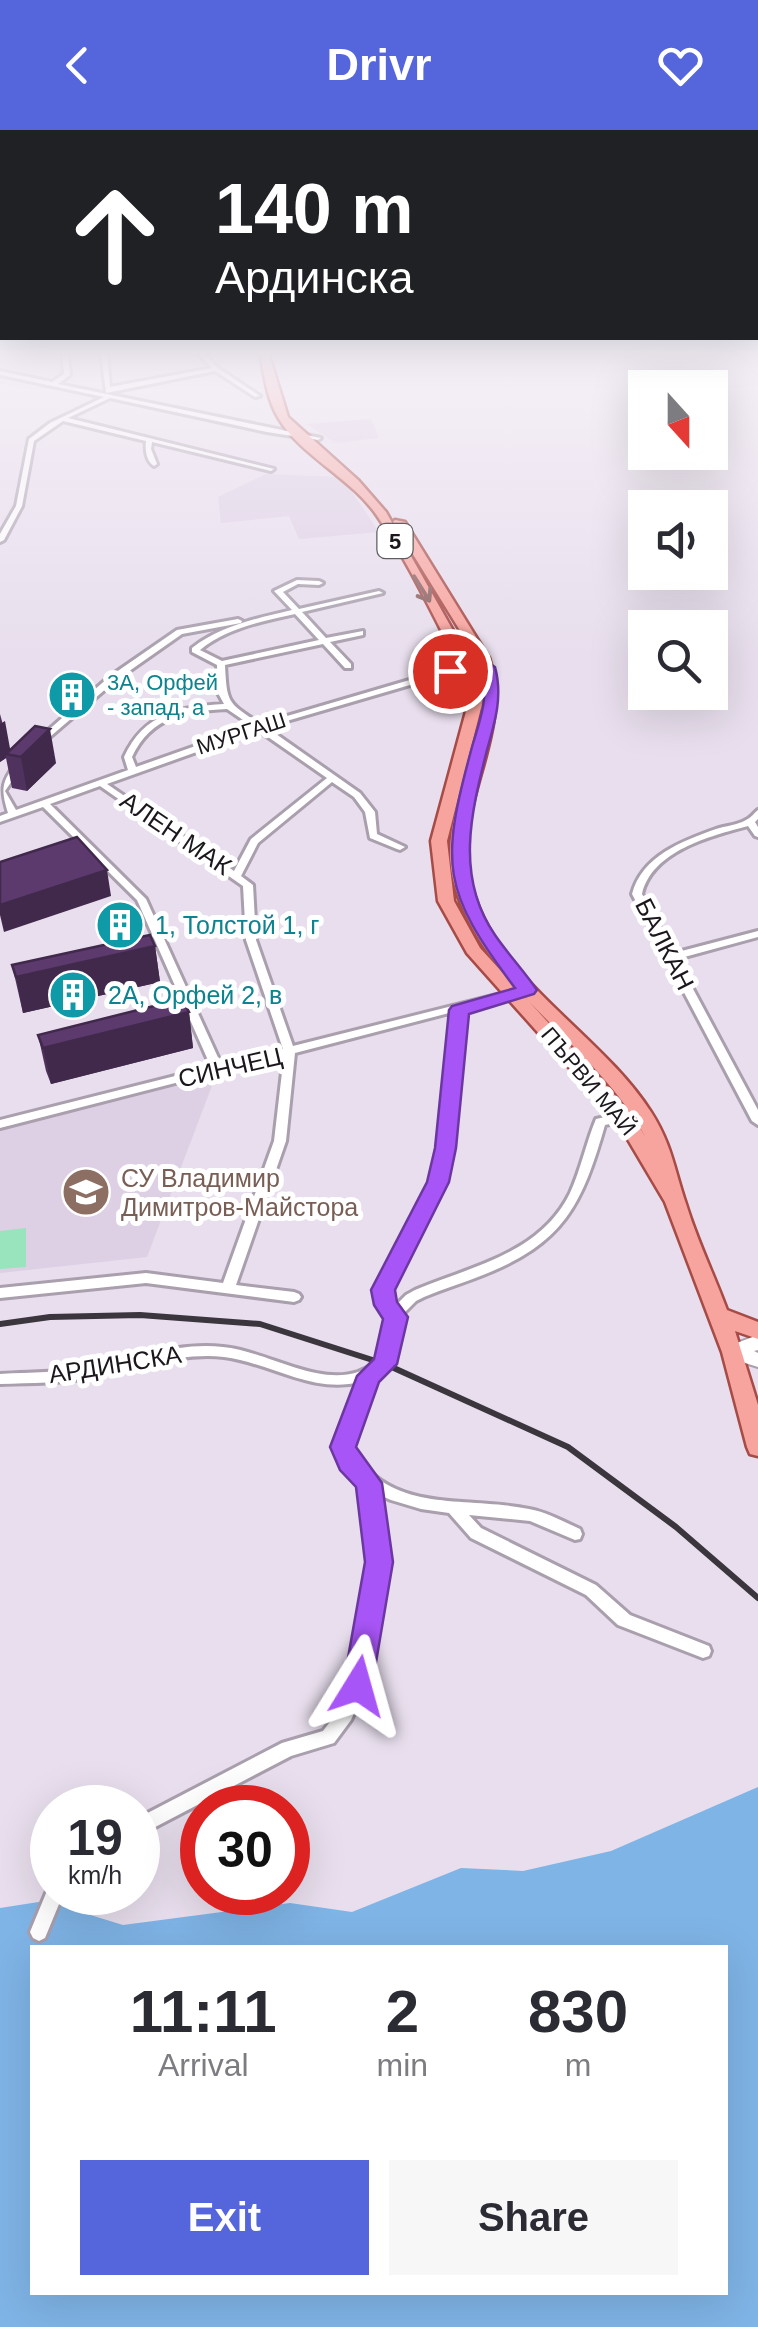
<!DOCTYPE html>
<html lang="en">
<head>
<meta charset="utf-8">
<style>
	:root { --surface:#fff; --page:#f7f7f7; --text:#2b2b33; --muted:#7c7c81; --accent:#5566dc }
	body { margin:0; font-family:Arial,sans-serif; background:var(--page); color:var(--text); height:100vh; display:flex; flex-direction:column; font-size:38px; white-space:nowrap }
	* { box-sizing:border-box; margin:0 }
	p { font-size:32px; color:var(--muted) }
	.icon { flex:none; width:55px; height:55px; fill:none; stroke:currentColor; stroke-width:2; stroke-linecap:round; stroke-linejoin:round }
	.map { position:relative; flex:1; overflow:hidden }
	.panel { position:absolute; left:30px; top:1815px; width:698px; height:350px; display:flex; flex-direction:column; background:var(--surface); border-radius:0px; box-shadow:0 10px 40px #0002 }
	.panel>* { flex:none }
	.top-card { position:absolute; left:0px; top:0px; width:760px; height:210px; box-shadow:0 10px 40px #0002; background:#202124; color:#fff; overflow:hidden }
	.needle { width:65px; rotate:159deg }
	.fabs { position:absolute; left:628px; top:240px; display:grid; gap:20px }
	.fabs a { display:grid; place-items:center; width:100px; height:100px; border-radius:0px; background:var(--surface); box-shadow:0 10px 40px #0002; font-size:50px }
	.speed { position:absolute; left:30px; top:1655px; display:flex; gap:20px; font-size:50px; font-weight:700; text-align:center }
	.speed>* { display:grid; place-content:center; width:130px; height:130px; border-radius:50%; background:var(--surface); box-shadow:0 10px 40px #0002; line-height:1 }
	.speed small { font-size:25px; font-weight:400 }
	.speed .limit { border:15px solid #d22; background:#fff; color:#111 }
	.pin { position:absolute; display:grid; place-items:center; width:85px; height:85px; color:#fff; margin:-42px; border:5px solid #fff; border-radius:50%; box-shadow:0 2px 10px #0007 }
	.me { position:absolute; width:110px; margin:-55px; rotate:8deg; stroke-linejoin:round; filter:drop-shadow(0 0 8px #0008) }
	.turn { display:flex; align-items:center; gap:35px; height:210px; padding:0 50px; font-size:45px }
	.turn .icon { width:130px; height:130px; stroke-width:2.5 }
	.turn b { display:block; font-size:70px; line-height:85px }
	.eta { display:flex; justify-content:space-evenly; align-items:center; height:170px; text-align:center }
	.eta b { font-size:60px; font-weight:600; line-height:70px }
	.primary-button { display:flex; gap:20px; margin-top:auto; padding:20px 50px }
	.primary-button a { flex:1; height:115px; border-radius:0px; background:var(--accent); color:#fff; font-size:40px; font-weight:600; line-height:115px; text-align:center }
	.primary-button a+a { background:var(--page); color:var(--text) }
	header { display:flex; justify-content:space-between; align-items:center; height:130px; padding:0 50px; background:var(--accent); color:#fff; font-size:45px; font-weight:600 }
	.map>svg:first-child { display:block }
	.built { fill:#ddcfe4 }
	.green { fill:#99e3bd }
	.water { fill:#7fb4e6; fill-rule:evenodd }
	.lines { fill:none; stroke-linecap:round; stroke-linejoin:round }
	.street-casing { stroke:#a99fad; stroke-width:6 }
	.secondary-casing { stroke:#a99fad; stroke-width:4 }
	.primary-casing { stroke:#a74b46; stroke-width:5 }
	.street { fill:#fff; fill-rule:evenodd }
	.secondary { fill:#fff; fill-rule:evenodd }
	.primary { fill:#f8a49e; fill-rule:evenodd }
	.rail { stroke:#3b363d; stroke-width:6 }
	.wall { fill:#50325e }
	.shaded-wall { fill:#41294c }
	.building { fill:#5d3a6d; stroke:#41294c; stroke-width:2.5 }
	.oneway { stroke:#8a5e5d }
	.route { fill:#a855f7; stroke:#6d37a1; stroke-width:2.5 }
	.labels { text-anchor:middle; stroke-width:10; stroke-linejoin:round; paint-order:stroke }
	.shield { fill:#fff; stroke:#5f5d60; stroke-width:2.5 }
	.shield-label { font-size:22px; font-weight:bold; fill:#1b171c }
	.far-culture-label { font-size:22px; fill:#0d838f; stroke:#fff; text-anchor:start }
	.far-street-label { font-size:22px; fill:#1b171c; stroke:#fff }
	.street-label { font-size:25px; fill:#1b171c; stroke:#fff }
	.culture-label { font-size:25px; fill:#0d838f; stroke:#fff; text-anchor:start }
	.education-label { font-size:25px; fill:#785e54; stroke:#fff; text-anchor:start }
</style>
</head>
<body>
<header><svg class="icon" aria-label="back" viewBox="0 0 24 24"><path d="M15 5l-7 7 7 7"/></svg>Drivr<svg class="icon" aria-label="heart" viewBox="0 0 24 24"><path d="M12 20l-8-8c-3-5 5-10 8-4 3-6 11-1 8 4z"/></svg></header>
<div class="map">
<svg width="758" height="2197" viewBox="0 0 758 2197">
	<rect width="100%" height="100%" fill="#e8deed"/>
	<g class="built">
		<path d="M371,289L379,308L335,313L307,294Z"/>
		<path d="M266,344L342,347L379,402L299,409L289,386L221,393L218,367Z"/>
		<path d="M216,945L147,1127L0,1143V998Z"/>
	</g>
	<path class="green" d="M26,1098V1137L0,1139V1101Z"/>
	<path class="water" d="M758,1657V2197H0V1778L45,1771L123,1795L290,1773L352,1782L461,1738L523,1741L611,1721ZM32,1818H725V2162H32Z"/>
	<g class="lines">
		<g class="street-casing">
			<g id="street">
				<path d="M62,222H68L70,245L58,254L321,308L318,310L267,302L110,268L68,288L274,339L271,341L152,312L151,319L157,334L154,336C146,331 145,319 146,311L63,291L34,311L22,376L4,410L0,412V404L16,376L29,309L50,293L104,267L0,245V241L52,252L64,244Z"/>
				<path d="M101,222H107L110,257L212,238L197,222H203L218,238L260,266L255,267L215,241L106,263Z"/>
				<path d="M297,450L319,451L323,453L319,455L298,454L283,462L299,479L379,461L383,463L302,482L326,508L363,501V505L330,512L351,534V538H345L323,514L225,535C227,575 228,572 260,594L447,539L488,535L492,537L488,539L451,543L266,597L360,663L375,682L377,704L405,717L400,720L397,719L370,708L365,682L354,667L332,652L258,713L241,746L253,755L256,810L293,916L520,859L525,862L524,864L464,880L451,1018L444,1052L389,1160L395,1176L406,1165L415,1160C472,1136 540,1124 570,1063C581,1039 586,1013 596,989L624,983L630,987L628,990L605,995C582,1075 564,1113 483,1145C463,1153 443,1159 424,1167L416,1171L404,1183L392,1234L390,1238L376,1246L350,1317C391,1386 462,1365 529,1379C547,1382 564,1392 580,1399L582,1404L580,1409L575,1410L530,1391L469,1385L481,1398L596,1455L630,1485L709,1516L711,1521L709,1526L703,1528L618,1495L586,1465L471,1408L449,1383L421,1379L391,1370L377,1364L387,1443L366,1556L351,1590L334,1613L291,1626L138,1706V1688L282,1613L323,1601L339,1580L350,1556L371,1443L362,1353L351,1344L336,1317L360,1252C312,1264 271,1233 224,1227C179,1222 136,1239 93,1247C63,1253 31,1253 0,1254V1244C31,1242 62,1243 93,1237C136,1228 179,1212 223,1217C266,1221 316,1256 358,1242C366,1239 372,1235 379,1231L390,1188L379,1175L377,1160L432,1052L439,1018L453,882L295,923L286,1011L236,1155L294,1162L299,1164L301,1167L299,1170L294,1172L146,1153L0,1168V1158L146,1143L223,1153L274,1011L284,925L0,998V990L211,937L137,770L43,677L0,692V686L8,683C0,657 2,652 18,630H24L25,632L5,661L16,680L128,640L124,627C144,583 179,577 224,574L218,563L217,535L192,522V518C220,496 258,488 292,480L274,461ZM295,484L319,510L222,531L200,520C226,498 263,491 295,484ZM227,579L252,596L136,637L132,627C151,586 186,581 227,579ZM258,600L327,648L251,709L234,741L107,654ZM100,656L243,756L246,810L283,919L221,934L146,769L50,674Z"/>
				<path d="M238,489L242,491L241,493L182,504L115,551L44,612L37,610L109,547L177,500Z"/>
				<path d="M758,680V689L755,692L758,697V707L755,706L748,696C710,706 652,721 642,764L674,823L758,801V807L677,829L758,980V995L752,991L632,764C642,726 682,711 716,699C725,696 738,695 746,690C751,688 754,683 758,680Z"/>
				<path d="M52,1754V1762H64L45,1808L39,1811L33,1808L30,1802L49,1756Z"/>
			</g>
		</g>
		<g class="secondary-casing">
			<path id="secondary" d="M758,1205V1220L754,1221L758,1223V1237L726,1227L724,1222L726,1217Z"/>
		</g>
		<g class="primary-casing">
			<path id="primary" d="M260,222H268L288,287L358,350L386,382L481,550L482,574L447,711L454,771L480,818L631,983L646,1008C596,914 483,859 454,753C434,676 501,605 477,528L393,392L395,390L405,392L489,528C515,604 451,675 470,751C494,850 599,901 651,982C672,1015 674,1039 686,1074C697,1110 714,1145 727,1180L758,1192V1209L735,1201L758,1275V1326L750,1324L747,1317L722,1222L665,1072L617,991L467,823L438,771L431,711L468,574L467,550C438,496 412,438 378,387C352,348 302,327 279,289C267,270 264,244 260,222Z"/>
		</g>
		<use href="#street" class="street"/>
		<use href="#secondary" class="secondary"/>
		<use href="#primary" class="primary"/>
		<path class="rail" d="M0,1194L50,1187L140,1185L260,1194L385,1234L568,1317L676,1397L758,1468"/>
	</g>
	<g class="wall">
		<path d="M0,584L10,620L56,633L27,661L12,658L6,628L0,632Z"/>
		<path d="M155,816L160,852L23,883L12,835Z"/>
		<path d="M189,882L193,918L51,954L46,941L38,905Z"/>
	</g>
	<g class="shaded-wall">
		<path d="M5,591L11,624H6V628L0,632V594Z"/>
		<path d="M50,599L56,633L27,661L21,627Z"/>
		<path d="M107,740L111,766L4,802L0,785V775Z"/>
		<path d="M155,816L160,852L23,883L16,847Z"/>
		<path d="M189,882L193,918L51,954L43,918Z"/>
	</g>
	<g class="building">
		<path d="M35,596L50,599L21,627L6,624Z"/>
		<path d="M77,707L107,740L0,775V732Z"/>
		<path d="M150,805L155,816L16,847L12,835Z"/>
		<path d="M182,869L189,882L43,918L38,905Z"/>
	</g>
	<defs><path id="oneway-shaft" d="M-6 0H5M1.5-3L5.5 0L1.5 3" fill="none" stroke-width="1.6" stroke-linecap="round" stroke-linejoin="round" transform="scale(2.5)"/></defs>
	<use class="oneway" href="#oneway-shaft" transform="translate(422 459) rotate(58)"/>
	<linearGradient id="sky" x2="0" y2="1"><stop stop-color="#7eb4e7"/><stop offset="0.42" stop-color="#f5f0f7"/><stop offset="1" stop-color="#f5f0f7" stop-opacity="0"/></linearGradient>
	<rect width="758" height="529" fill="url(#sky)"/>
	<path class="route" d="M488,533L495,537C503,566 495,592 487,620C471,683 455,747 495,805C508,824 524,841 537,860L534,864L469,884L456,1018L449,1052L395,1160L397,1172L408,1187L397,1234L379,1252L356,1317L382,1353L393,1432L372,1556L368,1565L358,1569L347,1565L343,1556L365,1432L356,1357L340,1340L330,1317L357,1246L374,1229L383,1189L374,1175L371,1160L427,1052L435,1018L449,880L452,876L515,858C441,760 440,734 472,617C479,593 489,568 482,542L450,545L443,541L450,536Z"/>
	<defs>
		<g id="building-disc" transform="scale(2.5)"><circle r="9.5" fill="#0f9aa8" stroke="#fff"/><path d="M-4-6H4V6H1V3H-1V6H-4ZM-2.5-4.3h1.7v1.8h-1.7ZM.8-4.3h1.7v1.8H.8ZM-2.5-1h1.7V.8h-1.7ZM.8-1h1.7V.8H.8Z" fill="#fff"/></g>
		<g id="school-disc" transform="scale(2.5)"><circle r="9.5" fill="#8d6e63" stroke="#fff"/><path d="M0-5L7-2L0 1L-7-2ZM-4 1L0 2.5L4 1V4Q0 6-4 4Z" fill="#fff"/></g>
	</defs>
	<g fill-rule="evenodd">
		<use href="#building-disc" x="72" y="565"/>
		<use href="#building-disc" x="120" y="795"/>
		<use href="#building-disc" x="73" y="865"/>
		<use href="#school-disc" x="86" y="1062"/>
	</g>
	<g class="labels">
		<rect class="shield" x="377.5" y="394" width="35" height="34" rx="8"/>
		<g class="shield-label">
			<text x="395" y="419">5</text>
		</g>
		<g class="far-culture-label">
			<text x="107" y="560">3А, Орфей<tspan x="107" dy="25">- запад, а</tspan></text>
		</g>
		<g class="far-street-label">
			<text transform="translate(241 603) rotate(-18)" y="8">МУРГАШ</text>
			<text transform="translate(589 951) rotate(50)" y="8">ПЪРВИ МАЙ</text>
		</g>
		<g class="street-label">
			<text transform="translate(176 703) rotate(34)" y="9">АЛЕН МАК</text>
			<text transform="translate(665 814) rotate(63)" y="9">БАЛКАН</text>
			<text transform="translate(230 937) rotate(-13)" y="9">СИНЧЕЦ</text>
			<text transform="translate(115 1234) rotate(-9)" y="9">АРДИНСКА</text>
		</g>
		<g class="culture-label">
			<text x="155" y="804">1, Толстой 1, г</text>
			<text x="108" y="874">2А, Орфей 2, в</text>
		</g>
		<g class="education-label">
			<text x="121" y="1057">СУ Владимир<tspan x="121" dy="29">Димитров-Майстора</tspan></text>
		</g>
	</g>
</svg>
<div class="fabs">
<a><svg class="needle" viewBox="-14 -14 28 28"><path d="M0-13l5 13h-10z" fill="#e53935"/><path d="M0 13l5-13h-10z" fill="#7c7c81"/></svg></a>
<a><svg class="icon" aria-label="sound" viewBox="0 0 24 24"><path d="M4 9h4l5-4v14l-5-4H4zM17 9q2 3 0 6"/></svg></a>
<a><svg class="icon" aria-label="search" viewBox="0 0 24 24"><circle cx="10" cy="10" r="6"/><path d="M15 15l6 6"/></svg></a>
</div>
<div class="speed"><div>19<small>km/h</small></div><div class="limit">30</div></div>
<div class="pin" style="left:450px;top:541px;background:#d93025"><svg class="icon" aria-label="arrive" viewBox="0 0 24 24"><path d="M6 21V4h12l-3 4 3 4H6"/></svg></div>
<svg class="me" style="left:358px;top:1556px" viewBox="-20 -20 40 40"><path d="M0-17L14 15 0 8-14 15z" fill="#a855f7" stroke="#fff" stroke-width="4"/></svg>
<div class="top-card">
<div class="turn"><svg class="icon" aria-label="ahead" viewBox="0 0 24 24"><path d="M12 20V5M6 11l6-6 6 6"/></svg><div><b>140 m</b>Ардинска</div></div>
</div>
<section class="panel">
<div class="eta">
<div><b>11:11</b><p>Arrival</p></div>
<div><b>2</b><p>min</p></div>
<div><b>830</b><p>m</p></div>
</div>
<div class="primary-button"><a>Exit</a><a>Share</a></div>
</section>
</div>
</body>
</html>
